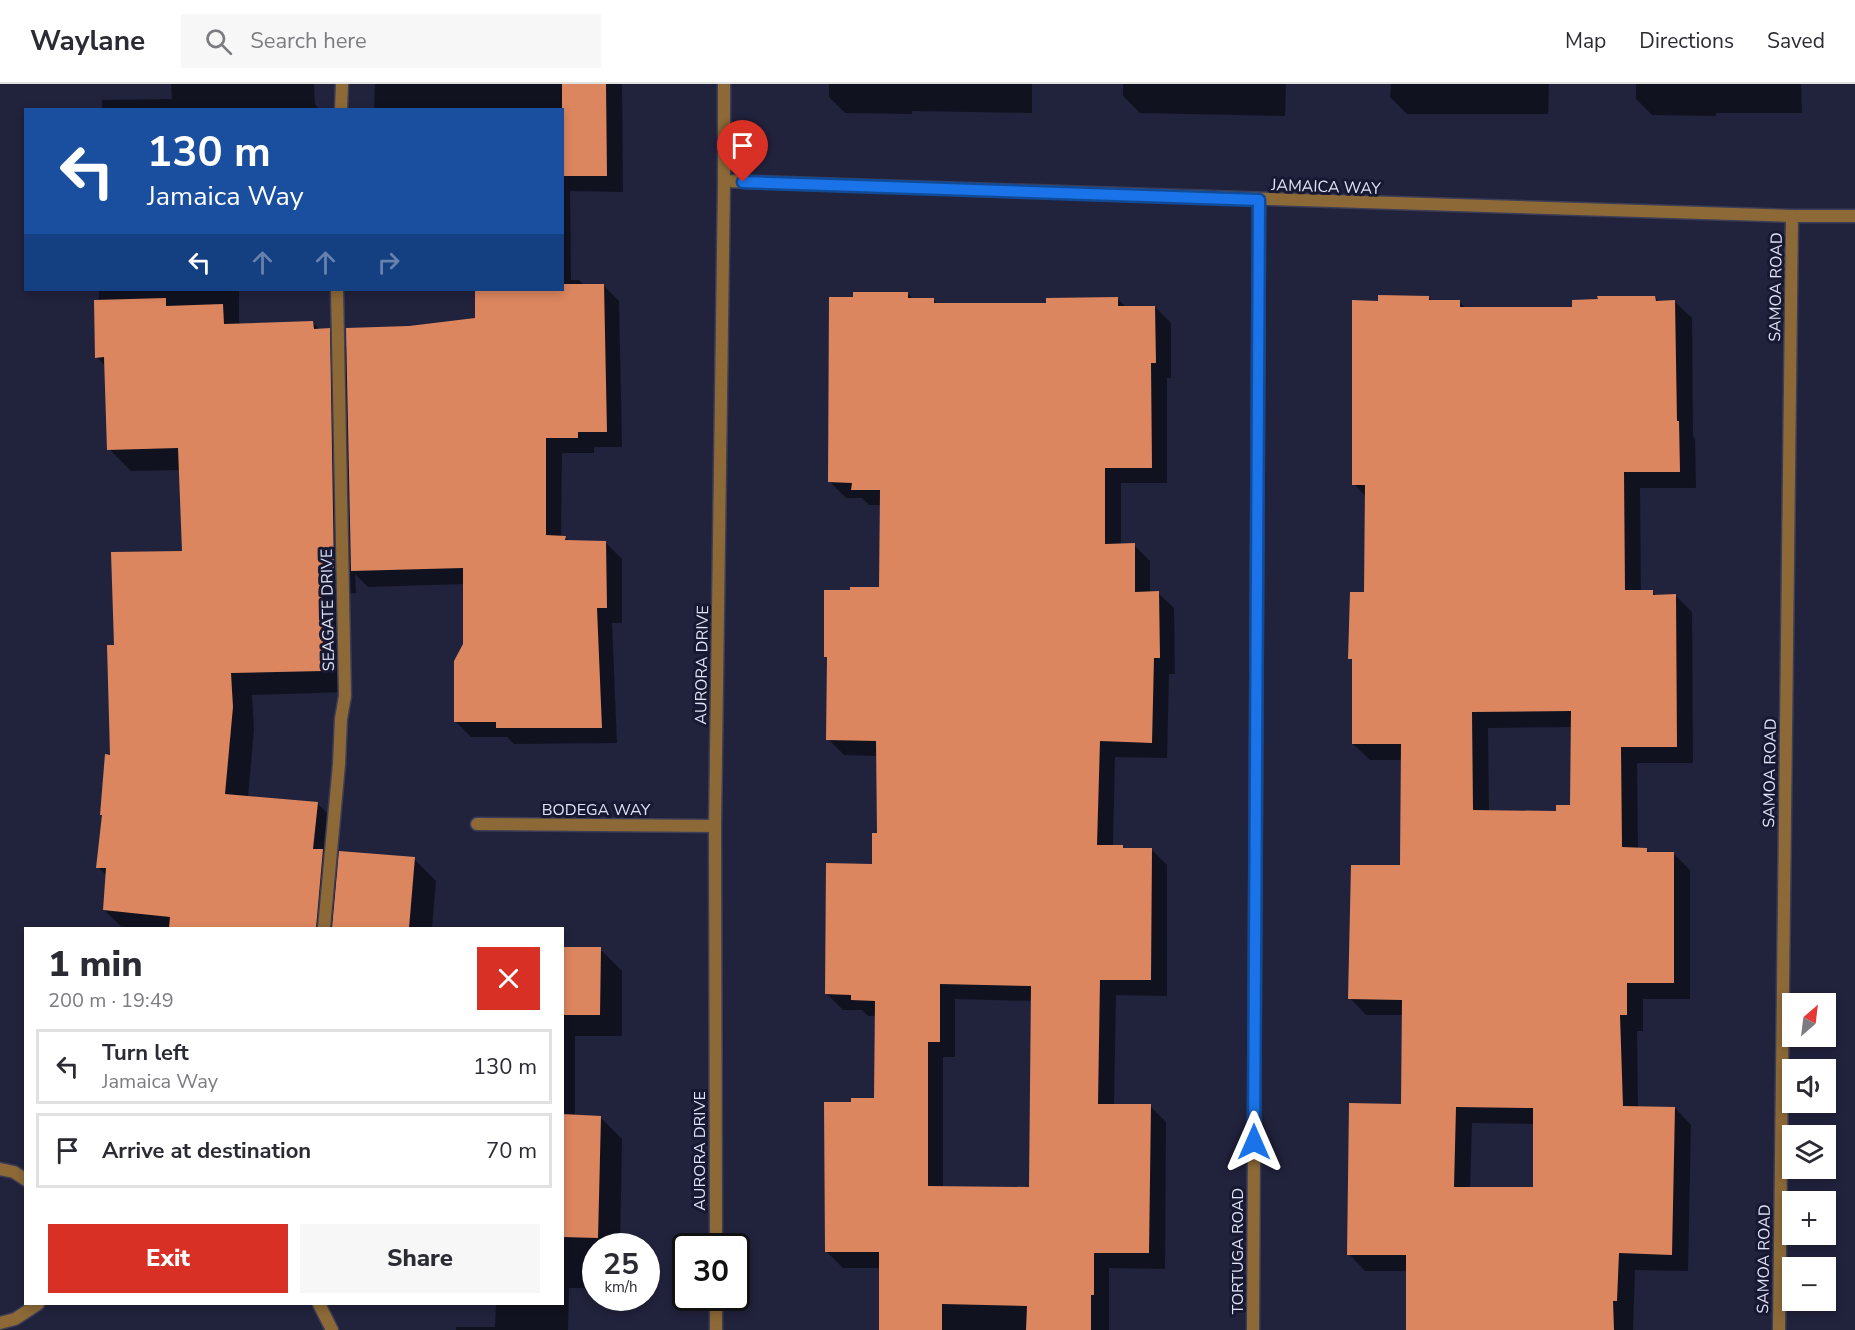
<!DOCTYPE html>
<html lang="en">
<head>
<meta charset="utf-8">
<style>
	:root { --surface:#fff; --page:#f7f7f7; --text:#2b2b33; --muted:#7c7c81; --line:#e1e1e2; --accent:#d93025 }
	body { margin:0; font-family:"Nunito Sans",sans-serif; background:var(--page); color:var(--text); height:100vh; display:flex; flex-direction:column; font-size:22px; white-space:nowrap }
	* { box-sizing:border-box; margin:0 }
	p { font-size:20px; color:var(--muted) }
	.icon { flex:none; width:33px; height:33px; fill:none; stroke:currentColor; stroke-width:2; stroke-linecap:round; stroke-linejoin:round }
	.map { position:relative; flex:1; overflow:hidden }
	.drawer { position:absolute; left:24px; top:843px; width:540px; height:378px; display:flex; flex-direction:column; background:var(--surface); border-radius:0px; box-shadow:0 3px 9px #0003 }
	.drawer>* { flex:none }
	.guide { position:absolute; left:24px; top:24px; width:540px; height:183px; border-radius:0px; box-shadow:0 3px 9px #0003; background:#1a4fa0; color:#fff; overflow:hidden }
	.needle { width:39px; rotate:28deg }
	.tools { position:absolute; left:1782px; top:909px; display:grid; gap:12px }
	.tools a { display:grid; place-items:center; width:54px; height:54px; border-radius:0px; background:var(--surface); box-shadow:0 3px 9px #0003; font-size:30px }
	.speed { position:absolute; left:582px; top:1149px; display:flex; gap:12px; font-size:30px; font-weight:700; text-align:center }
	.speed>* { display:grid; place-content:center; width:78px; height:78px; border-radius:50%; background:var(--surface); box-shadow:0 3px 9px #0003; line-height:1 }
	.speed small { font-size:15px; font-weight:400 }
	.speed .limit { border:3px solid #111; border-radius:9px; background:#fff; color:#111 }
	.pin { position:absolute; display:grid; place-items:center; width:51px; height:51px; color:#fff; margin:-62px -26px; border-radius:50% 50% 50% 0; rotate:-45deg; box-shadow:0 0 6px #0007 }
	.pin .icon { rotate:45deg }
	.me { position:absolute; width:66px; margin:-33px; rotate:0deg; stroke-linejoin:round; filter:drop-shadow(0 0 4px #0008) }
	.turn { display:flex; align-items:center; gap:21px; height:126px; padding:0 24px; font-size:27px }
	.turn .icon { width:78px; height:78px; stroke-width:2.5 }
	.turn b { display:block; font-size:42px; line-height:51px }
	.lanes { display:flex; align-items:center; height:57px; padding:0 24px; background:#0003; justify-content:center; gap:30px; direction:ltr }
	.lanes .off { opacity:.35 }
	.round { display:grid; place-items:center; flex:none; width:63px; height:63px; border-radius:0px; background:var(--page) }
	.overview { display:flex; align-items:center; justify-content:space-between; height:102px; padding:0 24px }
	h1 { font-size:36px; font-weight:800; line-height:45px }
	.action { display:flex; gap:12px; margin-top:auto; padding:12px 24px }
	.action a { flex:1; height:69px; border-radius:0px; background:var(--accent); color:#fff; font-size:24px; font-weight:800; line-height:69px; text-align:center }
	.action a+a { background:var(--page); color:var(--text) }
	ul { padding:0; list-style:none }
	li { display:flex; align-items:center; gap:18px; height:75px; margin:0 12px 9px; padding:0 12px; border:3px solid var(--line); border-radius:0px }
	li div { flex:1 }
	li b { display:block; font-size:22px }
	li em { font-style:normal }
	header { display:flex; align-items:center; gap:36px; box-sizing:border-box; height:84px; padding:0 30px; background:var(--surface); border-bottom:2px solid var(--line) }
	header strong { font-size:28px }
	nav { display:flex; gap:33px; margin-inline-start:auto; font-size:21px }
	.search { width:420px; height:54px; background:var(--page); display:flex; align-items:center; gap:15px; box-sizing:border-box; padding:0 21px; border-radius:0px; color:var(--muted); font-size:22px }
	.map>svg:first-child { display:block }
	.shadow { fill:#0007; fill-rule:evenodd }
	.building { fill:#dc865f; fill-rule:evenodd }
	.lines { fill:none; stroke-linecap:round; stroke-linejoin:round }
	.street-casing { stroke:#3c3d56; stroke-width:15 }
	.street { stroke:#8c6937; stroke-width:12 }
	.route-casing { stroke:#114b97; stroke-width:15 }
	.route { stroke:#1a73e8; stroke-width:10 }
	.labels { text-anchor:middle; stroke-width:6; stroke-linejoin:round; paint-order:stroke }
	.street-label { font-size:16px; fill:#e0e3f5; stroke:#171832 }
</style>
</head>
<body>
<header>
<strong>Waylane</strong>
<div class="search"><svg class="icon" aria-label="search" viewBox="0 0 24 24"><circle cx="10" cy="10" r="6"/><path d="M15 15l6 6"/></svg>Search here</div>
<nav><a>Map</a><a>Directions</a><a>Saved</a></nav>
</header>
<div class="map">
<svg width="1855" height="1246" viewBox="0 0 1855 1246">
	<rect width="100%" height="100%" fill="#21223c"/>
	<g class="shadow">
		<path d="M171,0H314L315,20L320,26H102V16L172,15Z"/>
		<path d="M375,0H622L623,108L570,107L571,196H579L585,202L603,201L619,217L622,363H594V369H562L561,454H565L569,457L606,459L622,475V539H612L617,659L514,660L507,653H471L455,637L464,560V500L368,503L355,490L356,509L343,510L346,608L252,611L254,646L248,713L317,719L339,741L335,780L339,784L414,775L436,797L432,844H123L104,826L107,792L98,783L111,672L115,563L183,468L180,386L131,387L109,365L106,283L97,273L99,206H239V238L242,241L313,239L320,246H329L348,265L409,243L476,236V206H562V26H374Z"/>
		<path d="M829,0H1032V29L912,27V30L845,29L829,13Z"/>
		<path d="M1123,0H1286L1285,32L1140,29L1123,12Z"/>
		<path d="M1391,0H1549L1548,30H1407L1390,13Z"/>
		<path d="M1636,0H1801L1802,29H1716V32L1652,31L1636,15Z"/>
		<path d="M908,210L914,215L933,216L938,220H1048L1118,215L1126,223H1155L1171,239V294H1167V399H1121V461H1134L1150,477V509H1158L1174,524L1175,590H1169L1167,674L1115,673L1113,762H1122L1125,765H1151L1167,781V912L1116,911L1114,1022H1150L1166,1038L1165,1185L1109,1184V1246H880V1184H843L827,1168L852,1020L876,1015V932H868L862,926H843L827,910L873,781L878,750L877,672L844,671L828,655L829,575L825,572L880,505L881,421H869L862,414H846L830,398ZM955,915L1032,917L1031,1105L943,1104V973H955Z"/>
		<path d="M1428,213L1432,217L1459,218L1466,224H1573L1655,213L1659,218H1675L1692,234L1693,352L1695,355L1696,404H1640L1641,508H1652L1657,512H1676L1692,528L1693,679H1637L1638,765H1646L1650,769H1673L1690,786V915H1643V947H1637L1638,1024H1675L1691,1041L1688,1187L1635,1186L1633,1246H1407V1187H1365L1349,1170L1403,1022L1404,931H1366L1350,914L1402,783L1403,676H1370L1353,660V577L1350,574L1366,510V413L1354,400L1380,219ZM1572,643L1571,723L1558,729L1489,727L1488,644ZM1472,1039L1534,1040V1105H1470Z"/>
		<path d="M562,865H600L622,887V952H575V1032L600,1033L622,1055L620,1162H596V1204H569L568,1246H456V1243H495L496,1220H562Z"/>
	</g>
	<g class="building">
		<path d="M562,0H606L607,92H562Z"/>
		<path d="M562,200H604L607,348H578V354H546V451L566,452L565,456L606,457L607,524H597L602,644H496V638H454V577L463,560V484L351,487L346,244L409,242L475,234V206H562Z"/>
		<path d="M853,208H908V214H934V219H1046V214L1118,213V222H1155L1156,279H1151L1152,384H1105V460L1135,459V508L1159,507L1160,574H1154L1152,659L1100,657L1097,761H1123V764H1152L1151,896H1100L1098,1020H1151L1149,1169H1094V1211H1091V1246H1026L1027,1222L942,1220V1246H879V1168H825L824,1018H851V1014H874L875,917L851,916V911L825,910L826,779L872,780V749H877L876,657L826,656L827,573H824V506H850V503H879L880,406H851L852,399L828,398L829,213H853ZM940,900L1031,902L1029,1103L928,1102V958H940Z"/>
		<path d="M1378,211L1429,212V216H1460V223H1572V216L1598,215L1597,212H1655L1656,217L1675,216L1677,337H1679L1680,388H1624L1625,506H1653V511L1676,510L1677,663H1621L1622,763L1647,764V768H1674V899H1627V931H1620L1623,1022L1675,1023L1672,1171L1619,1169L1617,1217H1613L1614,1246H1406V1171H1347L1349,1019L1401,1020L1402,916L1348,915L1351,781H1400L1401,660H1352V575H1348L1350,508H1364L1365,401H1352V216L1378,217ZM1571,627L1570,721H1556V727L1473,726L1472,628ZM1456,1023L1533,1024V1103H1454Z"/>
		<path d="M166,214V222L223,220L224,240L313,237L314,245L330,244L334,488H321L324,587L231,589L233,623L225,710L318,718L313,765H323L316,844H169L170,833L103,826L106,784H96L102,731H100L105,670L110,671L107,561H114L111,468L182,467L178,364L107,366L104,273L95,274L94,216Z"/>
		<path d="M339,767L415,773L409,844H332Z"/>
		<path d="M562,863H601L600,931H562Z"/>
		<path d="M562,1030L601,1032L598,1154L562,1153Z"/>
	</g>
	<g class="lines">
		<g class="street-casing">
			<g id="street">
				<path d="M341,26L342,0"/>
				<path d="M724,97L1792,132H1855"/>
				<path d="M477,740L715,742"/>
				<path d="M324,844L339,680L341,635L345,612L337,206"/>
				<path d="M0,1085L14,1088L26,1096"/>
				<path d="M716,1162L715,742L724,97V0"/>
				<path d="M716,1214V1246"/>
				<path d="M319,1220L332,1246"/>
				<path d="M0,1239L15,1235L38,1220"/>
				<path d="M1253,1246L1259,116"/>
				<path d="M1779,1246L1792,132"/>
			</g>
		</g>
		<use href="#street" class="street"/>
	</g>
	<g class="lines">
		<g class="route-casing">
			<path id="route" d="M743,98L1259,116L1254,1058"/>
		</g>
		<use href="#route" class="route"/>
	</g>
	<g class="labels">
		<g class="street-label">
			<text transform="translate(1326 102) rotate(2)" y="6">JAMAICA WAY</text>
			<text transform="translate(1775 203) rotate(-89)" y="6">SAMOA ROAD</text>
			<text transform="translate(327 526) rotate(-91)" y="6">SEAGATE DRIVE</text>
			<text transform="translate(701 581) rotate(-89)" y="6">AURORA DRIVE</text>
			<text transform="translate(1769 689) rotate(-89)" y="6">SAMOA ROAD</text>
			<text x="596" y="731">BODEGA WAY</text>
			<text transform="translate(699 1067) rotate(-90)" y="6">AURORA DRIVE</text>
			<text transform="translate(1237 1167) rotate(-90)" y="6">TORTUGA ROAD</text>
			<text transform="translate(1763 1175) rotate(-89)" y="6">SAMOA ROAD</text>
		</g>
	</g>
</svg>
<div class="tools">
<a><svg class="needle" viewBox="-14 -14 28 28"><path d="M0-13l5 13h-10z" fill="#e53935"/><path d="M0 13l5-13h-10z" fill="#7c7c81"/></svg></a>
<a><svg class="icon" aria-label="sound" viewBox="0 0 24 24"><path d="M4 9h4l5-4v14l-5-4H4zM17 9q2 3 0 6"/></svg></a>
<a><svg class="icon" aria-label="layers" viewBox="0 0 24 24"><path d="M12 4l9 5-9 5-9-5zM3 14l9 5 9-5"/></svg></a>
<a>+</a>
<a>−</a>
</div>
<div class="speed"><div>25<small>km/h</small></div><div class="limit">30</div></div>
<div class="pin" style="left:743px;top:98px;background:#d93025"><svg class="icon" aria-label="arrive" viewBox="0 0 24 24"><path d="M6 21V4h12l-3 4 3 4H6"/></svg></div>
<svg class="me" style="left:1254px;top:1058px" viewBox="-20 -20 40 40"><path d="M0-17L14 15 0 8-14 15z" fill="#1a73e8" stroke="#fff" stroke-width="4"/></svg>
<div class="guide">
<div class="turn"><svg class="icon" aria-label="left" viewBox="0 0 24 24"><path d="M17 20v-9H6M10 6l-5 5 5 5"/></svg><div><b>130 m</b>Jamaica Way</div></div>
<div class="lanes"><svg class="icon" aria-label="left" viewBox="0 0 24 24"><path d="M17 20v-9H6M10 6l-5 5 5 5"/></svg><svg class="icon off" aria-label="ahead" viewBox="0 0 24 24"><path d="M12 20V5M6 11l6-6 6 6"/></svg><svg class="icon off" aria-label="ahead" viewBox="0 0 24 24"><path d="M12 20V5M6 11l6-6 6 6"/></svg><svg class="icon off" aria-label="right" viewBox="0 0 24 24"><path d="M7 20v-9h11M14 6l5 5-5 5"/></svg></div>
</div>
<section class="drawer">
<div class="overview"><div><h1>1 min</h1><p>200 m · 19:49</p></div><a class="round" style="background:#d93025;color:#fff"><svg class="icon" aria-label="close" viewBox="0 0 24 24"><path d="M6 6l12 12M18 6L6 18"/></svg></a></div>
<ul>
<li><svg class="icon" aria-label="left" viewBox="0 0 24 24"><path d="M17 20v-9H6M10 6l-5 5 5 5"/></svg><div><b>Turn left</b><p>Jamaica Way</p></div><em>130 m</em></li>
<li><svg class="icon" aria-label="arrive" viewBox="0 0 24 24"><path d="M6 21V4h12l-3 4 3 4H6"/></svg><div><b>Arrive at destination</b></div><em>70 m</em></li>
</ul>
<div class="action"><a>Exit</a><a>Share</a></div>
</section>
</div>
</body>
</html>
